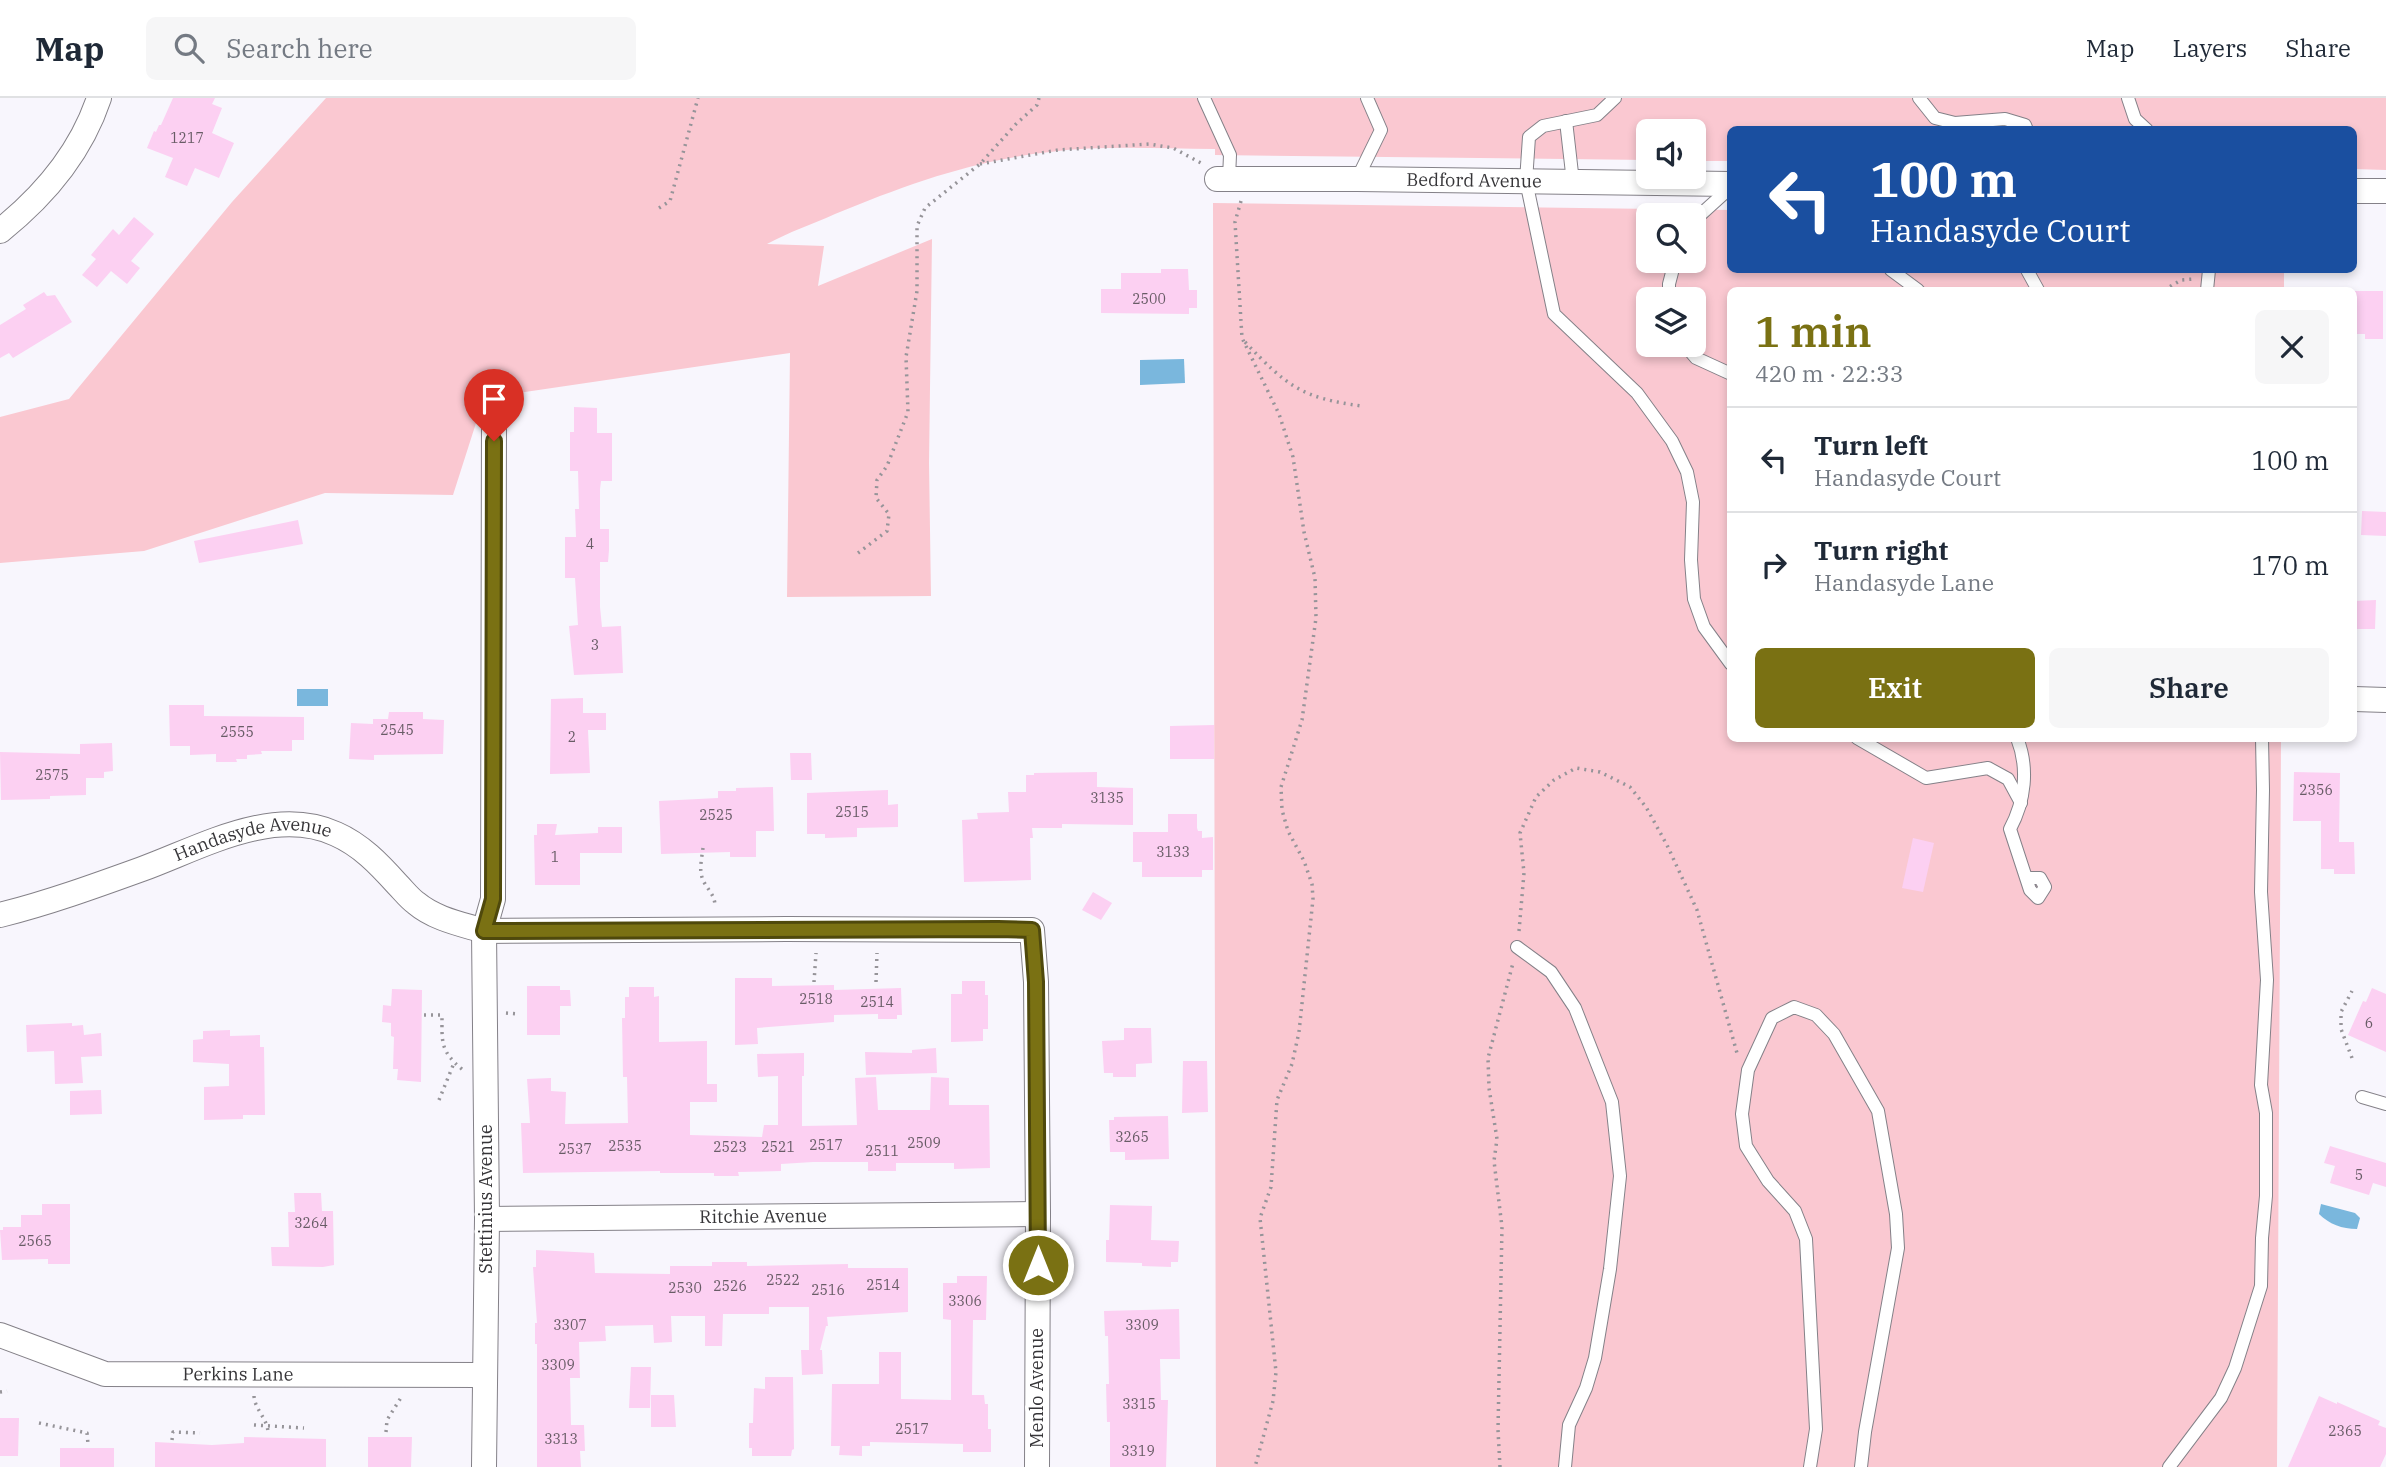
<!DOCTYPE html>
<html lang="en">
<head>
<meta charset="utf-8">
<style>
	:root { --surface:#fff; --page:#f6f6f7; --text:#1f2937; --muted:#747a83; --line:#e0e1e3; --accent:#7a7113 }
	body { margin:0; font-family:"IBM Plex Serif",serif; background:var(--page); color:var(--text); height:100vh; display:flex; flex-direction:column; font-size:26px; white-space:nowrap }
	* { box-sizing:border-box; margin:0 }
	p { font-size:23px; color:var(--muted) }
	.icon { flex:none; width:38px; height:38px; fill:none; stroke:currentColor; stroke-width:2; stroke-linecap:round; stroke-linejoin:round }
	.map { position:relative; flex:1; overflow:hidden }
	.drawer { position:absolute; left:1727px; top:189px; width:630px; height:455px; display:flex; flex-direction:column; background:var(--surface); border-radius:10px; box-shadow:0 4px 10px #0003 }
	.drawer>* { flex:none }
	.banner { position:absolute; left:1727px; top:28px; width:630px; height:147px; border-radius:10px; box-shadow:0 4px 10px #0003; background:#1a4fa0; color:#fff; overflow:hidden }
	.buttons { position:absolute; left:1636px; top:21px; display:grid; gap:14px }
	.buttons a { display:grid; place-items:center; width:70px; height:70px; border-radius:10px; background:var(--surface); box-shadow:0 4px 10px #0003; font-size:35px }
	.pin { position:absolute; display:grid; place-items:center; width:60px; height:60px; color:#fff; margin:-72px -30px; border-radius:50% 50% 50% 0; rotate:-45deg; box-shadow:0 0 7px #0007 }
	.pin .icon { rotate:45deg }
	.me { position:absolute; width:77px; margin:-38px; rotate:0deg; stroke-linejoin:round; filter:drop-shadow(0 0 5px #0008) }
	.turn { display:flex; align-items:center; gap:24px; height:147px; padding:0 28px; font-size:32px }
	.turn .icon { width:91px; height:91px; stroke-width:2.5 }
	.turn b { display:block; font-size:49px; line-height:60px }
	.round { display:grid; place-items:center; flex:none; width:74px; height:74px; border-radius:10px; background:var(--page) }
	.headline { display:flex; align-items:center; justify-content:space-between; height:119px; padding:0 28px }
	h1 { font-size:42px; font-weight:600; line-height:52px; color:var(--accent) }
	.button { display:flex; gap:14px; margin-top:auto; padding:14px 28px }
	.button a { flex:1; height:80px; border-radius:10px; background:var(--accent); color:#fff; font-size:28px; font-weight:600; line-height:80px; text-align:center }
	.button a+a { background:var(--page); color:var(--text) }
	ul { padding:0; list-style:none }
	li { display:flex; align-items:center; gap:21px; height:105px; padding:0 28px; border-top:2px solid var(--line) }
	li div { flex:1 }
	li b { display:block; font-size:26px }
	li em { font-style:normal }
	header { display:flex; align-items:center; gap:42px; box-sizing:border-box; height:98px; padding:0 35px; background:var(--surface); border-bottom:2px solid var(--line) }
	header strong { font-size:33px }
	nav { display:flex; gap:38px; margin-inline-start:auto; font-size:24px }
	.search { width:490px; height:63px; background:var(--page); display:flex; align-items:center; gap:18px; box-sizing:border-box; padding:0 24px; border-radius:10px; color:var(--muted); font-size:26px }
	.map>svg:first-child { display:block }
	.green { fill:#fac8d1; fill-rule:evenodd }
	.water { fill:#7ab7dd }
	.building { fill:#fcd0f2 }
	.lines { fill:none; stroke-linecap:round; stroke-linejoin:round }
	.service-casing { stroke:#848188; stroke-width:14 }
	.minor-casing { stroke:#848188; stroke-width:26 }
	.path { stroke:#969499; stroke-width:3.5; stroke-dasharray:2 5; stroke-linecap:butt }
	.service { stroke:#fff; stroke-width:12 }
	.minor { stroke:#fff; stroke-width:24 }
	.route-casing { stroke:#4f490c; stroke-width:18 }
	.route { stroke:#7a7113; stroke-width:12 }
	.labels { text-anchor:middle; stroke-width:7; stroke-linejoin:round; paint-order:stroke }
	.number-label { font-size:14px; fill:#685c66 }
	.street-label { font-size:18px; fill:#363538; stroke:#fff }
</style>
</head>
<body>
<header>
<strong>Map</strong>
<div class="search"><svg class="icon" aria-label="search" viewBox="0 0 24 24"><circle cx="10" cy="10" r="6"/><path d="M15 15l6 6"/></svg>Search here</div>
<nav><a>Map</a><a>Layers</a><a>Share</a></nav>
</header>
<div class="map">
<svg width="2386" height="1369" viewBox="0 0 2386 1369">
	<rect width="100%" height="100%" fill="#f8f6fd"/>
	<g class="green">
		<path d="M326,0H2386V72L2354,71V32H1731V63H1694V33H1648V62L1215,57V51C1160,51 1104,47 1050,54C974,62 905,87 835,116C813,126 789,134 767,146L824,148L818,188L932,141L929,365L931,498L787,499L790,255L484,300L453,397L325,395L144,453L0,465V319L69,301L232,104Z"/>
		<path d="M1213,105L1731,112V172H2284V192H1731V640L2281,641L2277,1369H1216ZM1648,117H1694V163H1648ZM1648,201H1694V247H1648Z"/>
	</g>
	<g class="water">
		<path d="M1184,261L1185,285L1140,287V262Z"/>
		<rect x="297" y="591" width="31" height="17"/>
		<path d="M2321,1106L2355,1115L2360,1120L2357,1131C2342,1131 2329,1126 2319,1116Z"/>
	</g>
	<g class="building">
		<path d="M173,0H215L212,6L222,10L212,35L234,45L219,80L195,70L187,88L165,79L173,60L147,50L154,33L156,34L159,27H161Z"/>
		<path d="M134,119L154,136L131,163L140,170L127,186L111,173L97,189L82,177L96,161L91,157L113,131L119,137Z"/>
		<path d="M1161,171H1188L1189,192H1197V210H1189V216L1101,215V191H1121V175H1161Z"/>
		<path d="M2354,193H2383V241H2365V236H2354Z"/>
		<path d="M44,194L47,198L55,197L72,224L13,260L9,255L0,260V227L26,211L23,207Z"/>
		<path d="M574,309L597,310V335H612V383H601L600,391V431H609V452L608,464H600V509L602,529L621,528L623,575L574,577L569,528L578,527L575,480H565V439H576L575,411H579L578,373H570V334H574Z"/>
		<path d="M2362,413L2386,414V438L2361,437Z"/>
		<path d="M298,422L303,446L199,465L194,443Z"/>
		<path d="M2376,502L2375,531H2354V503Z"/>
		<path d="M583,600V615H606V632H588L590,675L550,676L551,601Z"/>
		<path d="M169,607H204V618L304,619V642H292V653H261L262,656L247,657V661H236L237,664H216V656L190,657V648H170Z"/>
		<path d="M389,614H423V621L444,622L443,656L374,657V662L349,661L351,625L373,626V621H388Z"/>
		<path d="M1214,627V661H1170V628Z"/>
		<path d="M112,645L113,673L104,674V680H86V697L50,698V701L1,702L0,654L80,656V646Z"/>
		<path d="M790,655H811L812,682H791Z"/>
		<path d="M1097,674V689L1133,690V727L1062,726V730H1032L1033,740H1030L1031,782L964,784L962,722L978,721L977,715L1009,714L1008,694H1026V677H1034V675Z"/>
		<path d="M2294,674L2340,675L2339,744H2354L2355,776H2334V771H2321V723H2293Z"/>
		<path d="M773,689L774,733H756V759H730V754L661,756L659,703L718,700V693H736V690Z"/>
		<path d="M888,692V707L898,706V729L857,730V739L825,740V736H807V695Z"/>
		<path d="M1168,716H1197V730L1198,733H1202V740L1213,739V772H1202V779H1142V764H1133V734H1168Z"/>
		<path d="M537,726H557L555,737L598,735V729H622V755H580V787H535L534,737H537Z"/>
		<path d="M1913,740L1934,745L1923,794L1902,790Z"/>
		<path d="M1093,794L1112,805L1101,822L1082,812Z"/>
		<path d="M735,880H772V888L834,887V892L901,890L902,917H897V921H878V916L834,917V924L757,930L758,946L735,947Z"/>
		<path d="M962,883H985V897H988V931H983V943L951,944V896H962Z"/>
		<path d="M527,888H560V892H570L571,908H560V937H527Z"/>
		<path d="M629,889H654V899L659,898V944L707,943V986H717V1004H690V1037L762,1039L764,1027H778V978L758,979L757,956L804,955V978H802V1028L857,1027L855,980L876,979L878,1012H930L931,979L949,980V1007H989L990,1070L954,1071V1065H896V1073H868V1064H813L781,1066V1073L738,1074L739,1078H714V1075H660V1073L523,1075L521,1025H530L527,981L551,980V993L566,994L565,1026L628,1025L627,979H623L622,920H625V899H629Z"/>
		<path d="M2372,890L2386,896V954L2348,937L2363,903L2366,904Z"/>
		<path d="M392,891L422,892L421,984L397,982L398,971H393L394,939L391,938V925L382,924L383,907L391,908Z"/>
		<path d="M72,925V928L83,927L84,937L101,935L102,958L81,959L83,985L55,986L54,953L27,954L26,927Z"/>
		<path d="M1124,930H1151L1152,965L1136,966V979H1113V975H1104L1102,943L1124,942Z"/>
		<path d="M230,932V938L260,937V949H264L265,1017H243V1021L204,1022V989L229,988V966L193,964V942L203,941V933Z"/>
		<path d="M936,950L937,975L866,977L865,954L912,955V952Z"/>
		<path d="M1183,963H1207L1208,1014L1182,1015Z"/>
		<path d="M101,992L102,1016L70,1017V993Z"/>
		<path d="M1168,1018L1169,1061L1125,1062V1054H1110L1109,1022H1114V1019Z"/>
		<path d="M2330,1048L2386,1065V1089L2373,1085L2369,1097L2330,1085L2335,1068L2324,1065Z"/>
		<path d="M294,1095H321L322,1113H333L334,1167L323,1169L272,1168L271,1149H289L288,1114H295Z"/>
		<path d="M42,1106H70V1166H48V1161L2,1162L0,1132H3V1129H21V1117H42Z"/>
		<path d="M1110,1107L1152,1108L1151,1142L1179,1143L1178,1164H1171V1169L1142,1168V1165L1106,1164V1142H1109Z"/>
		<path d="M536,1152L594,1155L595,1175L670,1176V1168H712V1164H747V1168L848,1166V1170H908V1214L827,1219L828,1228H826L820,1252H822L823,1276L802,1277L801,1252H809V1209H769V1216H723L722,1248H705V1218H671L672,1244L654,1245L653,1227L605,1228L606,1243L579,1244L580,1280H570L571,1327H584L585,1353H580L581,1369H537V1246H535V1225H537L533,1169H536Z"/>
		<path d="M957,1178H987L986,1222H973L972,1297H984L985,1306H988V1331H991V1354H963V1346L870,1344V1348H862V1358L839,1357L840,1348H831L832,1286H879V1254H901V1301L951,1302V1222L943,1221V1185H957Z"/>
		<path d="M1179,1211L1180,1261H1160L1161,1302H1168L1166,1369H1110V1324H1107L1106,1286H1109L1108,1238H1105L1104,1213Z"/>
		<path d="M631,1269H651L650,1310H629Z"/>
		<path d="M765,1279H793L794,1351L792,1352L791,1358H752V1350H749V1325H753L754,1290L765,1291Z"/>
		<path d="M651,1297H674L676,1329H651Z"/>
		<path d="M2319,1298L2337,1306V1304L2380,1323L2378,1327L2386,1330V1356L2380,1369H2288Z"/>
		<path d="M0,1320H19L18,1358H0Z"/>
		<path d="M244,1339L326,1341V1369H155V1344L212,1347L244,1345Z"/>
		<path d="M368,1339H412L411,1369H368Z"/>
		<rect x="60" y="1350" width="54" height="19"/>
	</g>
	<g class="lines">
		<g class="service-casing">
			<g id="service">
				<path d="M1204,0L1230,57L1229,80"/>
				<path d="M1615,0L1597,17L1543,28L1529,39L1526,83L1554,216L1637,295L1672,343L1687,374L1693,404L1691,462L1694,501L1704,529L1731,566"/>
				<path d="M1919,0L1935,20L1955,25L2005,21L2025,27L2027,32"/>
				<path d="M2128,0L2135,21L2147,32"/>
				<path d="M1566,23L1573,84"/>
				<path d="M1357,81L1381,32L1367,0"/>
				<path d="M1694,127L1699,118L1731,89"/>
				<path d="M1891,172L1918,192"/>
				<path d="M2027,172L2038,192"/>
				<path d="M2207,192L2209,172"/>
				<path d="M1669,201V186L1675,163"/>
				<path d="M1685,247L1696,260L1731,276"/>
				<path d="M1857,640L1926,680L1988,670L2008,681L2021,705"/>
				<path d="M2017,640C2029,670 2025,703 2010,731L2030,792L2038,800L2045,789L2040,780H2026"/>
				<path d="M1517,849L1551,874L1575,910L1612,1004L1620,1078L1610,1171L1595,1260L1586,1290L1569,1327L1565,1369"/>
				<path d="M2362,999L2386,1006"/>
				<path d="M1810,1369L1816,1331L1806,1141L1795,1113L1768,1083L1746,1048L1742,1016L1748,972L1772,920L1794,909L1816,917L1834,936L1878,1013L1896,1116L1898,1150L1865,1334L1861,1369"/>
				<path d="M2169,1369L2221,1300L2235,1270L2261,1188L2262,1140L2266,1098V1015L2261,987L2267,882L2261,794L2263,692L2262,640"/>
			</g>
		</g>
		<g class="minor-casing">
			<g id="minor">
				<path id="s1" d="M1217,81H1357L1731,86"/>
				<path d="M2354,93H2386"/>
				<path d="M0,133C44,98 81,54 99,0"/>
				<path d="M2354,601L2386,602"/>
				<path id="s2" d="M0,817C48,805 95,788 142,771C200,750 273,707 336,736C361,747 379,766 397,786C403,792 409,800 416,805C435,821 461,826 484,833L786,831L1032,832L1036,884L1038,1116L1037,1369"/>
				<path id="s3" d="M487,1121L1038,1116"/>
				<path id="s4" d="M0,1237L105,1276L484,1277"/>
				<path d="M484,1369L487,1121L484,833L493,801L494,319"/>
			</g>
		</g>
		<g class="path">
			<path d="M980,66L1058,52L1149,46L1173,50L1201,65"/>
			<path d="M1241,103L1235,124L1242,240L1279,316L1293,359L1304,434L1315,480L1316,520L1302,622L1281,689L1282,712L1288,733L1304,763L1312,786L1313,801L1299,934L1292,966L1277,1002L1271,1089L1260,1120L1276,1274L1273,1303L1255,1369"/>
			<path d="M659,110L670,103L698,0"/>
			<path d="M2164,192L2181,182L2194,181"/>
			<path d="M1245,244C1287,288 1301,300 1362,308"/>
			<path d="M858,455L887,433L889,416L876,400L877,382L887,368L908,314L906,259L917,193V128L925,110L980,66L1016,26L1037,7L1039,0"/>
			<path d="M703,750C702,758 700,768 701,775C703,789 715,794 715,808"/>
			<path d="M1519,833L1524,775L1520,735L1536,699L1554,682L1576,670L1600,674L1630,689L1646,709L1667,747L1697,812L1737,955"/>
			<path d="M814,884L816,855"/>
			<path d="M876,884L877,855"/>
			<path d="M506,915L518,916"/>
			<path d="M424,917H442C442,945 440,953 463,972"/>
			<path d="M2352,960L2341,931V914L2352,893"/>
			<path d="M439,1002L454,965"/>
			<path d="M0,1294L7,1293"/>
			<path d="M254,1298C255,1313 269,1321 268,1337"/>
			<path d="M39,1325L87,1335L88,1346"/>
			<path d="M254,1327L304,1330"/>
			<path d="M386,1334L387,1322L402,1298"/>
			<path d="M172,1342L173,1334L200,1335"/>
			<path d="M1500,1369L1498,1332L1502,1129L1494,1063L1497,1041L1489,990L1488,960L1513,865"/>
		</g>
		<use href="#service" class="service"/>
		<use href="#minor" class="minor"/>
	</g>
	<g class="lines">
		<g class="route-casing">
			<path id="route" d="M494,343L493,801L484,833L998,831L1032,832L1036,884L1038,1167"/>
		</g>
		<use href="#route" class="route"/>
	</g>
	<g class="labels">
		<g class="number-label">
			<text x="187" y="45">1217</text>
			<text x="1149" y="206">2500</text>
			<text x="590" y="451">4</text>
			<text x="595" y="552">3</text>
			<text x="397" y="637">2545</text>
			<text x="237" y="639">2555</text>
			<text x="572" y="644">2</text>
			<text x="52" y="682">2575</text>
			<text x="2316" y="697">2356</text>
			<text x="1107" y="705">3135</text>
			<text x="852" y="719">2515</text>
			<text x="716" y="722">2525</text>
			<text x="1173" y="759">3133</text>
			<text x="555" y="764">1</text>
			<text x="816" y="906">2518</text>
			<text x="877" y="909">2514</text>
			<text x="2369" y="930">6</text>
			<text x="1132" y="1044">3265</text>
			<text x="924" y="1050">2509</text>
			<text x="826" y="1052">2517</text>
			<text x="625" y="1053">2535</text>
			<text x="730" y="1054">2523</text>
			<text x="778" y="1054">2521</text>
			<text x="575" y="1056">2537</text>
			<text x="882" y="1058">2511</text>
			<text x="2359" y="1082">5</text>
			<text x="311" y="1130">3264</text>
			<text x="35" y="1148">2565</text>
			<text x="783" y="1187">2522</text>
			<text x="883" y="1192">2514</text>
			<text x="730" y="1193">2526</text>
			<text x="685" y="1195">2530</text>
			<text x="828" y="1197">2516</text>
			<text x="965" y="1208">3306</text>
			<text x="570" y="1232">3307</text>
			<text x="1142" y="1232">3309</text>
			<text x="558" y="1272">3309</text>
			<text x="1139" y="1311">3315</text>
			<text x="912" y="1336">2517</text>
			<text x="2345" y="1338">2365</text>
			<text x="561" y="1346">3313</text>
			<text x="1138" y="1358">3319</text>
		</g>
		<g class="street-label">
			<text dy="6" stroke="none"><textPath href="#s1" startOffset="257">Bedford Avenue</textPath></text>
			<text dy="6" stroke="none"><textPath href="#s2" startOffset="266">Handasyde Avenue</textPath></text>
			<text transform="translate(486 1101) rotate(-90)" y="6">Stettinius Avenue</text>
			<text dy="6" stroke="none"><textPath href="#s3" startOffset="276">Ritchie Avenue</textPath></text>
			<text dy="6" stroke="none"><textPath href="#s4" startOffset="245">Perkins Lane</textPath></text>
			<text transform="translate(1037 1290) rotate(-90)" y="6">Menlo Avenue</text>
		</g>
	</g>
</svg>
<div class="buttons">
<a><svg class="icon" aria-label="sound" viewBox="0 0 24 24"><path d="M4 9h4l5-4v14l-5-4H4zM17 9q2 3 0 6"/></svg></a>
<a><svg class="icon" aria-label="search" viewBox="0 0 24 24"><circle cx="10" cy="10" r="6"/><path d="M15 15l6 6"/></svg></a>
<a><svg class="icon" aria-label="layers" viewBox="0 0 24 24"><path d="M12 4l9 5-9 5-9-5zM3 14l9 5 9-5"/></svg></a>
</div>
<div class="pin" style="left:494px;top:343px;background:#d93025"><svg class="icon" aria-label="arrive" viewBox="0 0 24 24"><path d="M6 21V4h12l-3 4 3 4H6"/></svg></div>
<svg class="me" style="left:1038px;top:1167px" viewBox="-20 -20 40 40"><circle r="17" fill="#7a7113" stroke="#fff" stroke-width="3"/><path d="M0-11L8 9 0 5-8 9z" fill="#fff"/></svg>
<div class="banner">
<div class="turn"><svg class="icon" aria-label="left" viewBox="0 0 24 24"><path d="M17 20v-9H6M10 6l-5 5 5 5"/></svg><div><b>100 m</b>Handasyde Court</div></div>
</div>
<section class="drawer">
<div class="headline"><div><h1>1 min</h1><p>420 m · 22:33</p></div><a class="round"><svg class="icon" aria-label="close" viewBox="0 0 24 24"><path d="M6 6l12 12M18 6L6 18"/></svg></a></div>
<ul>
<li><svg class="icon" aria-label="left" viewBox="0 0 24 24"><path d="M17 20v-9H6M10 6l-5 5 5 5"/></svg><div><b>Turn left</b><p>Handasyde Court</p></div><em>100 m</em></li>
<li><svg class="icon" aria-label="right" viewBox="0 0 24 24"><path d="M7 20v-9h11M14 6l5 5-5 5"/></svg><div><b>Turn right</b><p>Handasyde Lane</p></div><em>170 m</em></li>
</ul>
<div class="button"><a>Exit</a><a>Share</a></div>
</section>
</div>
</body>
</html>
